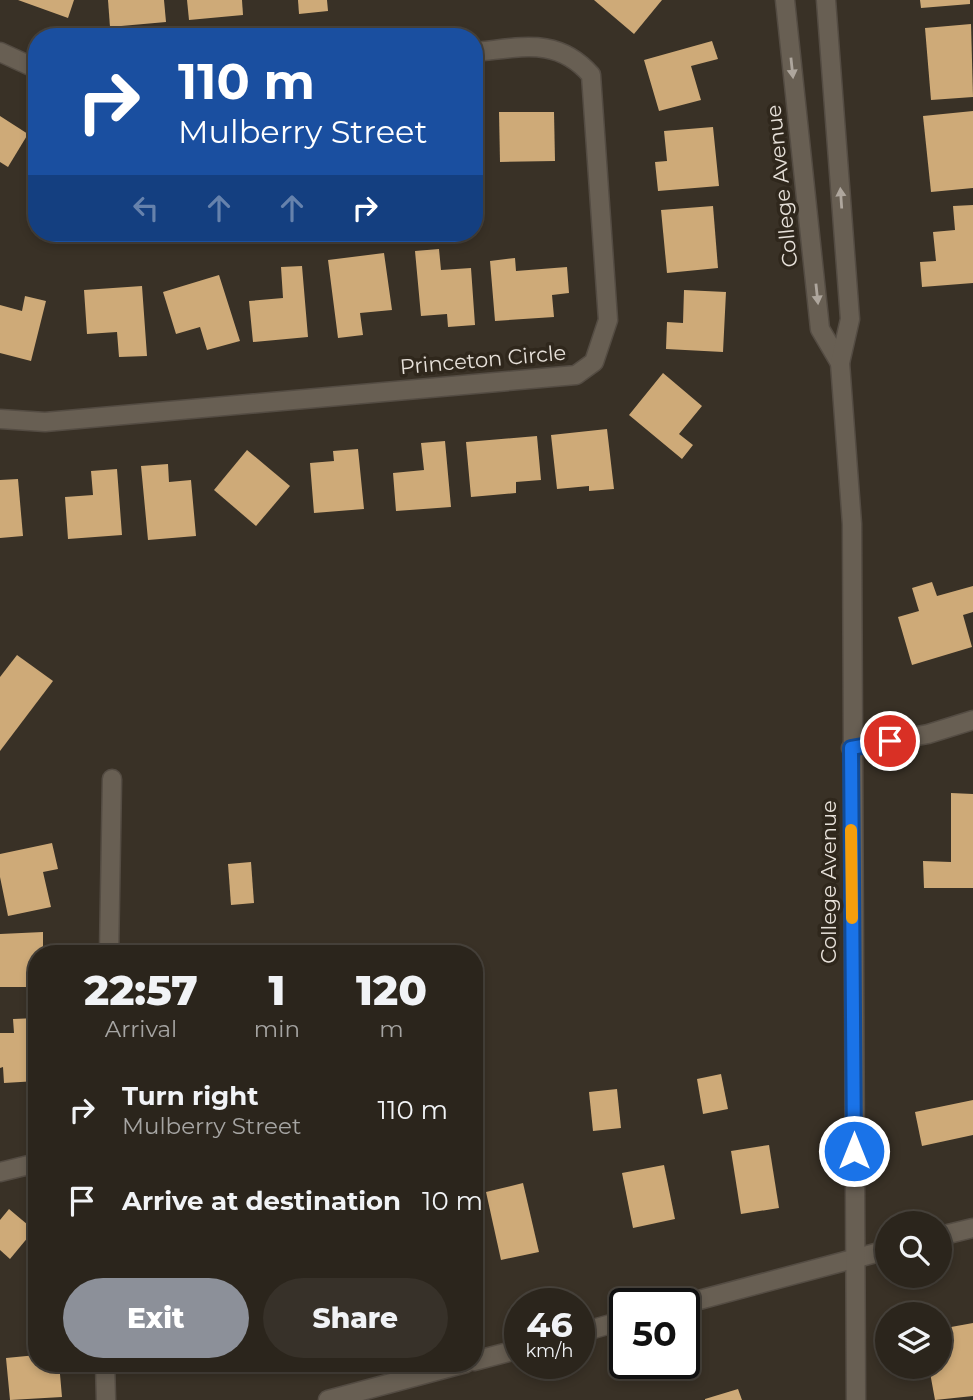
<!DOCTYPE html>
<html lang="en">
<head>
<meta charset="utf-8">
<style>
	:root { --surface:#2b251c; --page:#373129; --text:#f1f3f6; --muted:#a6a5a3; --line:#47423b; --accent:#8c9099 }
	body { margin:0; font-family:Montserrat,sans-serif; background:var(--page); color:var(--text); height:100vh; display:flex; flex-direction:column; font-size:26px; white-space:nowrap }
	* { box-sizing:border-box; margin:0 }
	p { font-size:23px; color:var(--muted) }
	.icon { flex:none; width:38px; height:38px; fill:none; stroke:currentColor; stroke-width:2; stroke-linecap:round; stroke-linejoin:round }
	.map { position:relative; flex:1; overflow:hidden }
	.side { position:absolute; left:28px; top:945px; width:455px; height:427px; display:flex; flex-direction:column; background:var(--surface); border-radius:28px; box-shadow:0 4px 10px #0003,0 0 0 2px var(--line) }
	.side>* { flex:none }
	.guide { position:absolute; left:28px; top:28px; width:455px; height:214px; border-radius:28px; box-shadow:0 4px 10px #0003,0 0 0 2px var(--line); background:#1a4fa0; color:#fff; overflow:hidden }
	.buttons { position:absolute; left:875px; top:1211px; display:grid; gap:14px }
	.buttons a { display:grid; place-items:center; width:77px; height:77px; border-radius:50%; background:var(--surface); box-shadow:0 4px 10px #0003,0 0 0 2px var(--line); font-size:35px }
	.speed { position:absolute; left:504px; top:1288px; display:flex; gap:14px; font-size:35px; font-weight:700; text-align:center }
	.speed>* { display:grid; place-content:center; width:91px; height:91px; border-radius:50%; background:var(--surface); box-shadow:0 4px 10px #0003,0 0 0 2px var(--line); line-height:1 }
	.speed small { font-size:18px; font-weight:400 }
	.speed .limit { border:4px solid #111; border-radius:10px; background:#fff; color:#111 }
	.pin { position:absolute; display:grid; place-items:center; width:60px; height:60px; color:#fff; margin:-30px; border:4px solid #fff; border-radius:50%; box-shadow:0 2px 7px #0007 }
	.me { position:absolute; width:77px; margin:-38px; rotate:0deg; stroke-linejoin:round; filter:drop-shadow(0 0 5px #0008) }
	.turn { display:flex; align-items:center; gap:24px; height:147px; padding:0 35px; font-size:32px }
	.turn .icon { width:91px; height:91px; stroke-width:2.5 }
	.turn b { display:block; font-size:49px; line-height:60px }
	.lanes { display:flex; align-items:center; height:66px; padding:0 35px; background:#0003; justify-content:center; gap:35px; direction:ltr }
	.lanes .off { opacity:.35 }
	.eta { display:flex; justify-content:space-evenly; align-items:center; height:119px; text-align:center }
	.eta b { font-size:42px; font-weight:800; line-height:49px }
	.cta { display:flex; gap:14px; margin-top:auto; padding:14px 35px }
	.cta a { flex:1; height:80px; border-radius:42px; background:var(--accent); color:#fff; font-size:28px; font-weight:800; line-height:80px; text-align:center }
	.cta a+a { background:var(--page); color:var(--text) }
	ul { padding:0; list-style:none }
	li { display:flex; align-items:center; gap:21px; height:91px; padding:0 35px }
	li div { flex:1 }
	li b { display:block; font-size:26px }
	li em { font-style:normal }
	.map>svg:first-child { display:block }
	.building { fill:#ceaa78 }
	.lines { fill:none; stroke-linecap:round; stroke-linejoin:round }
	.minor-casing { stroke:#544c43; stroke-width:21 }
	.secondary-casing { stroke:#544c43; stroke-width:21 }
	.minor { stroke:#685f53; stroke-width:18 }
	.secondary { stroke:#685f53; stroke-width:18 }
	.oneway { fill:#aea69d }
	.route-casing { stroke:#114b97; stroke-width:18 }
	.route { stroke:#1a73e8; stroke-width:12 }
	.slow { stroke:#f59e0b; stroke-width:12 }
	.labels { text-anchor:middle; stroke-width:7; stroke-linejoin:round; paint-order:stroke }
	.street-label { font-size:21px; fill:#e7e1da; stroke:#2f271c }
</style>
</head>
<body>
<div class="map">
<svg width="973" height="1400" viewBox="0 0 973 1400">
	<rect width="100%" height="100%" fill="#393126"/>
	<g class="building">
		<path d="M18,0H74L68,18Z"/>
		<path d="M108,0H164L166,22L110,27Z"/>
		<path d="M187,0H242L243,15L189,20Z"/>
		<path d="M298,0H327L328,11L299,14Z"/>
		<path d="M594,0H662L634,34Z"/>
		<path d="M920,0H970V4L921,8Z"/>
		<path d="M971,24L973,97L931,100L925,28Z"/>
		<path d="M712,41L718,59L691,66L701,100L659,111L644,60Z"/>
		<path d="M973,111V188L931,192L923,116Z"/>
		<path d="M499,112H554L555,161L500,162Z"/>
		<path d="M0,116L28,134L8,167L0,162Z"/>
		<path d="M713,127L719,186L658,191L655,162L667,161L664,131Z"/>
		<path d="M973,205V283L922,287L920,262L936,261L933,232L955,230L953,206Z"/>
		<path d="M713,206L718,268L667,273L661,210Z"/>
		<path d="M439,249L441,270L471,268L475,325L448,327L447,314L421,316L415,251Z"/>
		<path d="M384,253L392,310L360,313L363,335L338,338L328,260Z"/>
		<path d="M515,258L516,271L567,267L569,293L552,295L554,317L495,321L490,261Z"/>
		<path d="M302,266L308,337L253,342L249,301L283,298L281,267Z"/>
		<path d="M219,275L240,341L207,350L200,327L176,334L163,292Z"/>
		<path d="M142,286L147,356L119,357L117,332L87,334L84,290Z"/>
		<path d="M684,290L726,292L723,352L666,349L667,322L683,323Z"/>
		<path d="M25,296L46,301L31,361L0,353V305L22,311Z"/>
		<path d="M663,373L702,406L679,434L693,445L682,459L629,415Z"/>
		<path d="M607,429L614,489L589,491V486L557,489L551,435Z"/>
		<path d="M537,436L541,480L516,482V493L471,497L466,442Z"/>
		<path d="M445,441L451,507L396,511L393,473L424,470L421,443Z"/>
		<path d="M358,449L364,509L314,513L310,463L334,461L333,451Z"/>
		<path d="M247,450L290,486L256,526L214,490Z"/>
		<path d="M168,464L169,482L191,480L196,536L148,540L141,466Z"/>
		<path d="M117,469L122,535L68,539L65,497L93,495L91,471Z"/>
		<path d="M18,479L23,536L0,538V480Z"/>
		<path d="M932,582L937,596L973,586V612L963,615L972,647L912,665L898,617L919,611L912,588Z"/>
		<path d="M17,655L53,681L0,751V677Z"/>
		<path d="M951,793L973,794V888H924L923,861L951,862Z"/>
		<path d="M52,843L58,869L43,872L51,907L8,916L0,877V854Z"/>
		<path d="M251,862L254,903L231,905L228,864Z"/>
		<path d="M43,932V954H37V987H0V934Z"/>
		<path d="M37,1018V1081L4,1083L3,1067L0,1068V1033H14L13,1019Z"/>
		<path d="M721,1074L728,1109L703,1114L697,1079Z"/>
		<path d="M617,1089L621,1128L593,1131L589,1092Z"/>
		<path d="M973,1100V1135L922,1146L915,1112Z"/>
		<path d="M769,1145L779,1208L741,1214L731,1151Z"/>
		<path d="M664,1165L675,1219L633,1228L622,1173Z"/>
		<path d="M523,1183L539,1252L501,1260L486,1192Z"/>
		<path d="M9,1209L34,1230L10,1259L0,1250V1220Z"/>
		<path d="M973,1323V1396L935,1400L929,1367H940V1329Z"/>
		<path d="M37,1355V1363H59L62,1397L10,1400L6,1358Z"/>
		<path d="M738,1389L742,1400H705V1399Z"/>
	</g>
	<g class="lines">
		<g class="minor-casing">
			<g id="minor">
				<path d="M0,52L37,69"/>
				<path d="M0,419L45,422L576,375L594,362L608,320L591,75C557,36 520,48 474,52"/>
				<path d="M851,748L928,734L973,720"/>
				<path d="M109,954L112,779"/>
				<path d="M0,1172L37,1163"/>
				<path d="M940,1236L973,1228"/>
				<path d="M684,1304L887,1250"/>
				<path d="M579,1333L625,1320"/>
				<path d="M474,1361L520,1349"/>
				<path d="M105,1363L106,1400"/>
				<path d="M328,1400L466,1363"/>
			</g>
		</g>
		<g class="secondary-casing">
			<g id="secondary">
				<path d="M785,0L820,329L840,363"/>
				<path d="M826,0L850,319L840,363L852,524L856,1400"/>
			</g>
		</g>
		<use href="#minor" class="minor"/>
		<use href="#secondary" class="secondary"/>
	</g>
	<defs><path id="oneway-solid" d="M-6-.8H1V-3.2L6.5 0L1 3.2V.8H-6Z" transform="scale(1.75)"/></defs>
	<g class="oneway">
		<use href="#oneway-solid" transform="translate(792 68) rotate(84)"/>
		<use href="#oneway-solid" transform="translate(841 198) rotate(-94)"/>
		<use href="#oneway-solid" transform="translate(817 294) rotate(84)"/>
	</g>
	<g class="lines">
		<g class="route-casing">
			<path id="route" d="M854,1151L851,748L890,741"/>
		</g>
		<use href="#route" class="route"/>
		<path class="slow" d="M851,830L852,918"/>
	</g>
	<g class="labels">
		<g class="street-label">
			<text transform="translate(782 186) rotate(-96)" y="7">College Avenue</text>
			<text transform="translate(483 360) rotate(-5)" y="7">Princeton Circle</text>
			<text transform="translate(829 882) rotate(-90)" y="7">College Avenue</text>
		</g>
	</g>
</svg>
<div class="buttons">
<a><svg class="icon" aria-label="search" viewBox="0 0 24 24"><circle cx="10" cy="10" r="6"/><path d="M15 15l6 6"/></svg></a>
<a><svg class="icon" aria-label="layers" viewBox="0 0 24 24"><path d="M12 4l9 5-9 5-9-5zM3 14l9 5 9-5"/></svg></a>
</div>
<div class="speed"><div>46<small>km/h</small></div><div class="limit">50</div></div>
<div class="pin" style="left:890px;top:741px;background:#d93025"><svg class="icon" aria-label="arrive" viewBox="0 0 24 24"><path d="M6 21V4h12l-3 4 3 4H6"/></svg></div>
<svg class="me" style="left:854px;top:1151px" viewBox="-20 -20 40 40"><circle r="17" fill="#1a73e8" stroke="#fff" stroke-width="3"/><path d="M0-11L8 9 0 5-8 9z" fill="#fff"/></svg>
<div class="guide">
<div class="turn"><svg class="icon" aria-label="right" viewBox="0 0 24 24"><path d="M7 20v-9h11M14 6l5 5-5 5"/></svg><div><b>110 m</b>Mulberry Street</div></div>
<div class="lanes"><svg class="icon off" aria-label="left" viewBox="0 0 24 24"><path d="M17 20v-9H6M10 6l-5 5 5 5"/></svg><svg class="icon off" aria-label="ahead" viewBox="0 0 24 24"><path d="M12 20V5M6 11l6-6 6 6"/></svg><svg class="icon off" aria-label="ahead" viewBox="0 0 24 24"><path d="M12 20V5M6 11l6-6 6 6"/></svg><svg class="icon" aria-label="right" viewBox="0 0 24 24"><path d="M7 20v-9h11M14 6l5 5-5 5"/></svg></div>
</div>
<section class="side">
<div class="eta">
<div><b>22:57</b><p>Arrival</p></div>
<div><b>1</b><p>min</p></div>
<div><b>120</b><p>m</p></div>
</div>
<ul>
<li><svg class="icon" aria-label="right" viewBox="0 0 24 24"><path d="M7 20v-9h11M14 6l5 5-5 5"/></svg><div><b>Turn right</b><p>Mulberry Street</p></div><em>110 m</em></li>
<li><svg class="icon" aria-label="arrive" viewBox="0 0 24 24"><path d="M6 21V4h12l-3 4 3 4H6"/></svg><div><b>Arrive at destination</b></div><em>10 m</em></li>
</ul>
<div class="cta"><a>Exit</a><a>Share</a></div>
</section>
</div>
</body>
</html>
